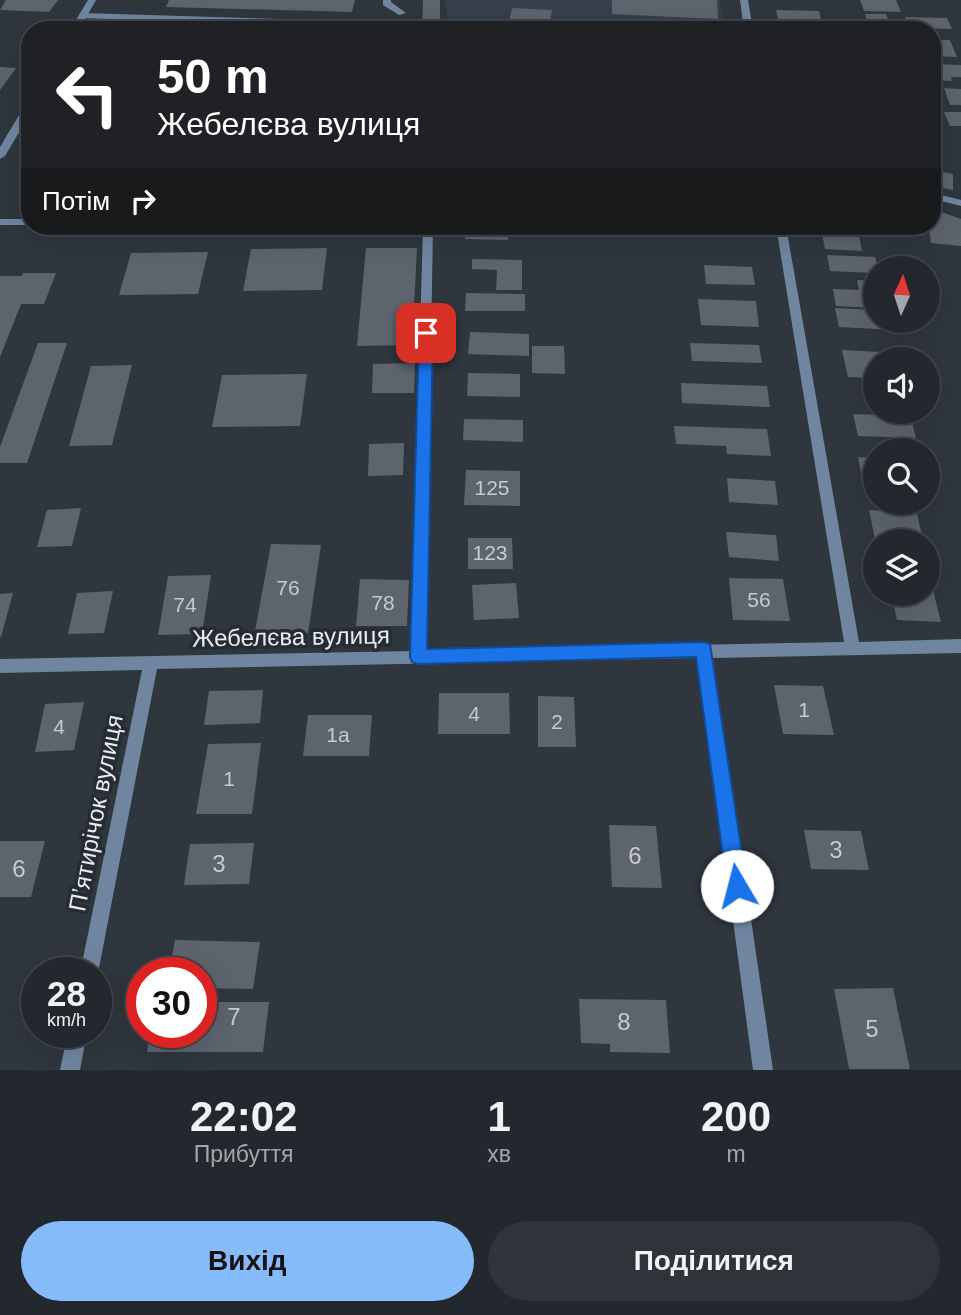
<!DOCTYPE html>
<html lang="uk">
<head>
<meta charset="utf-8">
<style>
	:root { --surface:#23282e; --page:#2f343a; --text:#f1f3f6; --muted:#a3a6aa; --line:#40444a; --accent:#85bbfb }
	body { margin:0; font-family:Arial,sans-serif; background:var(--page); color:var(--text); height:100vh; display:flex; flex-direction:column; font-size:26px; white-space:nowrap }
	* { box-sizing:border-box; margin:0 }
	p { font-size:23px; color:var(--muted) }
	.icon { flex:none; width:38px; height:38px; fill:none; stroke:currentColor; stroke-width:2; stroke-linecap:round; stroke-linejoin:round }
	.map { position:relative; height:1070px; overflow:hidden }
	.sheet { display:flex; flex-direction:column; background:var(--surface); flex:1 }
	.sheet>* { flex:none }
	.guide { position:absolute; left:21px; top:21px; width:920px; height:214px; border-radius:28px; box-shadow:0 7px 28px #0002,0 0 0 2px var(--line); background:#202124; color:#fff; overflow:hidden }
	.needle { width:46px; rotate:3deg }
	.buttons { position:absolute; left:863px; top:256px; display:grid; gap:14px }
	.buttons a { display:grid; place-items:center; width:77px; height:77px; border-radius:50%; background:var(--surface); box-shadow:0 7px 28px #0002,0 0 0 2px var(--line); font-size:35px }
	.speed { position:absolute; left:21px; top:957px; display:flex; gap:14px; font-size:35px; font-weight:700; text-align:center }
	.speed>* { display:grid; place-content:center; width:91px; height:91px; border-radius:50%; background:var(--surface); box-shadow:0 7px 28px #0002,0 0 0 2px var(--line); line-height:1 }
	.speed small { font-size:18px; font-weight:400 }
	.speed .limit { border:10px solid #d22; background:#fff; color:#111 }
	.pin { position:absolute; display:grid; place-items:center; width:60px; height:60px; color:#fff; margin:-30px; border-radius:14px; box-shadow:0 4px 10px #0006 }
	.me { position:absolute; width:77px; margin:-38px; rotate:352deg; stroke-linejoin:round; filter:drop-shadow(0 0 5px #0008) }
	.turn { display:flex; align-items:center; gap:24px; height:147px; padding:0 21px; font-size:32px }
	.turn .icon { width:91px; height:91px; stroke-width:2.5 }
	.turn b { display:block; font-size:49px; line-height:60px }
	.then { display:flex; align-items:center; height:66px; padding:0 21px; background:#0003; gap:14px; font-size:26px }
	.eta { display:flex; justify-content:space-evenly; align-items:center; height:119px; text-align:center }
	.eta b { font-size:42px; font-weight:700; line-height:49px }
	.button { display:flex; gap:14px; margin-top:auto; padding:14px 21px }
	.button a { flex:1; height:80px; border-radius:42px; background:var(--accent); color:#111; font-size:28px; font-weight:700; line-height:80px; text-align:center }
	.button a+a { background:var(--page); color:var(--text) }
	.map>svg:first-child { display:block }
	.built { fill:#36404d }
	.building { fill:#5d646d }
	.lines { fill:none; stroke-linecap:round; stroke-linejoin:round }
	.service { fill:#7086a0; fill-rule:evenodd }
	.minor { fill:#7086a0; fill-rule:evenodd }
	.route { fill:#1a73e8; stroke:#114b97; stroke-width:2 }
	.labels { text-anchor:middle; stroke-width:7; stroke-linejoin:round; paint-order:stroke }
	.number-label { font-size:21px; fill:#c5cad0 }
	.street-label { font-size:24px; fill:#e8ecf1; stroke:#262c34 }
	.near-number-label { font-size:24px; fill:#c5cad0 }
</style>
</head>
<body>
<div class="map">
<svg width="961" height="1070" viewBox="0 0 961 1070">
	<rect width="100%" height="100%" fill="#2f363e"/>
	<path class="built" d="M446,0H720L724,30H448Z"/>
	<g class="building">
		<path d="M6,0H58L49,12L0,10Z"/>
		<path d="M169,0H355L352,12L166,7Z"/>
		<path d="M423,0H440V30H422Z"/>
		<path d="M612,0H717L718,19L612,14Z"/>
		<path d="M860,0H896L901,12L864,11Z"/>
		<path d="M512,8L552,10L549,30L508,28Z"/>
		<path d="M776,10L819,11L821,20L801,19L803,27H780Z"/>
		<path d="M865,14H886L892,30H870Z"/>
		<path d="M905,17L947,18L952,29L910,28Z"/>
		<path d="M933,40H950L957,57L933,56Z"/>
		<path d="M933,64L961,65V77H951L952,81L933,80Z"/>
		<path d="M0,67L16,68L0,90Z"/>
		<path d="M944,88L961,89V105H950Z"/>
		<path d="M944,112H961V126H950Z"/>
		<path d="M933,160L943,162V172L953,174V190L933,186Z"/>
		<path d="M933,209L961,219V246L931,243L929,226H933Z"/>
		<path d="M466,226H507L508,240L465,239Z"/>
		<path d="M895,226H924L923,236L895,231Z"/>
		<path d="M822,234L859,236L862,251L825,249Z"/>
		<path d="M327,248L322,290L243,291L251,249Z"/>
		<path d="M366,248H417L412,345L357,346Z"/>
		<path d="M208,252L198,294L119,295L131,253Z"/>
		<path d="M827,255L875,257L878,268H875V273L830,271Z"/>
		<path d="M472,259L522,260V290H496L497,270L472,269Z"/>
		<path d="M704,265L752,267L755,285L706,284Z"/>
		<path d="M23,273H56L44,304H21L0,357V276H22Z"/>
		<path d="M857,280L875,281V308L836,306L833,289L859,290Z"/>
		<path d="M466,293L525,294V311H465Z"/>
		<path d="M698,299L756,301L759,327L701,325Z"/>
		<path d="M835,308L875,310V320H895L897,330L839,327Z"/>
		<path d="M470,332L529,334V356L468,354Z"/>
		<path d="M38,343H67L27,463H0V447Z"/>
		<path d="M690,343L759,345L762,363L692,361Z"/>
		<path d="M532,346H564L565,374L532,373Z"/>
		<path d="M842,350L900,353L902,359H875V378L848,377Z"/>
		<path d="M415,363L414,393H372L373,364Z"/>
		<path d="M132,365L112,445L69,446L91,366Z"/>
		<path d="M468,373L520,374V397L467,396Z"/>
		<path d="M307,374L300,426L212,427L222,375Z"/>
		<path d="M681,383L767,386L770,407L682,403Z"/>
		<path d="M880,411H909L916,438L858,436L853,414L881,415Z"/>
		<path d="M464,419L523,420V442L463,440Z"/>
		<path d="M674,426L767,429L771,456L727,454L726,446L676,444Z"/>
		<path d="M404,443L403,475L368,476L369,444Z"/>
		<path d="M858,457L875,458V488H864Z"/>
		<path d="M466,470L520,471V506L464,505Z"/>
		<path d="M727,478L775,481L778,505L729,502Z"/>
		<path d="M81,508L72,546L37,547L47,510Z"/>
		<path d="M869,510L917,513L923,541L875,539Z"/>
		<path d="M726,532L776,535L779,561L729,557Z"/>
		<path d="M468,538H512L513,569H468Z"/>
		<path d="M271,544L321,545L308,633L255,631Z"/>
		<path d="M928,571L941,622L897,620L891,593H928Z"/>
		<path d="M211,575L202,634L158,635L168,576Z"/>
		<path d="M729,578L783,579L790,621L733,620Z"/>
		<path d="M360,579L409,580L407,626H356Z"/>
		<path d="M516,583L519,618L474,620L472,585Z"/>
		<path d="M113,591L104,633L68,634L77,593Z"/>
		<path d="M13,593L1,637H0V594Z"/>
		<path d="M774,685L823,686L834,735L783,734Z"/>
		<path d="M263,690L260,723L204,725L209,691Z"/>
		<path d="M439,693H509L510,734H438Z"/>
		<path d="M538,696L574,697L576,747H538Z"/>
		<path d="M84,702L74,750L35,752L45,704Z"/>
		<path d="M308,715H372L369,756H303Z"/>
		<path d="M261,743L252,814H196L208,744Z"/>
		<path d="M609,825L656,826L662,888L612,887Z"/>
		<path d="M804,830L861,831L869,870L811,869Z"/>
		<path d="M0,841H45L31,897H0Z"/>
		<path d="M254,843L249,884L184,885L190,844Z"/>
		<path d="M175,940L260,942L253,989L201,988V973H169Z"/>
		<path d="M893,988L910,1069H849L834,989Z"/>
		<path d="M579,999L666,1000L670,1053L610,1052V1044L581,1043Z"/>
		<path d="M201,1002H269L263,1052H147L150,1032H201Z"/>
	</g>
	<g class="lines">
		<g class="service">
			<path d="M383,0H391V2L406,13L399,15L383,5Z"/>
			<path d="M82,13L348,21L352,24L348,27L79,18V14Z"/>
			<path d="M933,193L961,200V206L933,199Z"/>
		</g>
		<g class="minor">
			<path d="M88,0H96L79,30H70Z"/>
			<path d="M740,0H748L753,30H744Z"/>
			<path d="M30,102V114L5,156L0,159V147L25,105Z"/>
			<rect x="0" y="219" width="30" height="6"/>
			<path d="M423,226H433L426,650L844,642L776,226H786L859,642L961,639V653L713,658L773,1070H753L698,658L157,669L98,973L96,978V973H80L142,670L0,673V659L411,651Z"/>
			<path d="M68,1032H87L80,1070H60Z"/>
		</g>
	</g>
	<path class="route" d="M426,329L433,333L427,649L704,642L710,644L747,886L744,893L737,896L730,893L727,886L696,657L418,664L412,662L410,657L419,333Z"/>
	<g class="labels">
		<g class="number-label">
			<text x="492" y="495">125</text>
			<text x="490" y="560">123</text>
			<text x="288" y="595">76</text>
			<text x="759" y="607">56</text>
			<text x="383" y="610">78</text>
			<text x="185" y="612">74</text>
			<text x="804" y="717">1</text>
			<text x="474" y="721">4</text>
			<text x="557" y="729">2</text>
			<text x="59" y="734">4</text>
			<text x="338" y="742">1а</text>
			<text x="229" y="786">1</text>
		</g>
		<g class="street-label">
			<text transform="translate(291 637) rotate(-1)" y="8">Жебелєва вулиця</text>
			<text transform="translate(96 813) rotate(-79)" y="8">П’ятирічок вулиця</text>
		</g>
		<g class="near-number-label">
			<text x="836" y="858">3</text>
			<text x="635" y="864">6</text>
			<text x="219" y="872">3</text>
			<text x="19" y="877">6</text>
			<text x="234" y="1025">7</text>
			<text x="624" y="1030">8</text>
			<text x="872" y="1037">5</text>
		</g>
	</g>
</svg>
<div class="buttons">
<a><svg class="needle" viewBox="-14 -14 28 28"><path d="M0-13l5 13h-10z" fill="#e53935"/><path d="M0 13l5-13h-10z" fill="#a3a6aa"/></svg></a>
<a><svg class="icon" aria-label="sound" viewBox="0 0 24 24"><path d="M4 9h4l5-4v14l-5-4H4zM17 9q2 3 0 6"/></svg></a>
<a><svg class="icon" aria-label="search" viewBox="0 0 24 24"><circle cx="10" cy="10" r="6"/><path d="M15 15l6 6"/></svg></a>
<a><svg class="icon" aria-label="layers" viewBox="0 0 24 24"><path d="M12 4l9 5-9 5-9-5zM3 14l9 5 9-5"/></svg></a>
</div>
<div class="speed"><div>28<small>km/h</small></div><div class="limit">30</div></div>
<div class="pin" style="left:426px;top:333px;background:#d93025"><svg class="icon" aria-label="arrive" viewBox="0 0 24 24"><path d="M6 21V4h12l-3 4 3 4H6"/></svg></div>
<svg class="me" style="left:737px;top:886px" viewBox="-20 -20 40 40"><circle r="19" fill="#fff"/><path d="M0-13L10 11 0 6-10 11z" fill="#1a73e8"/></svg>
<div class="guide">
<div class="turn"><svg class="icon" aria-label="left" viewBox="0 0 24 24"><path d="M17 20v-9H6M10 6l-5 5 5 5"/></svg><div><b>50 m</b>Жебелєва вулиця</div></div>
<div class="then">Потім<svg class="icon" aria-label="right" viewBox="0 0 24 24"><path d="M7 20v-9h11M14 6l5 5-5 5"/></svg></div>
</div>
</div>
<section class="sheet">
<div class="eta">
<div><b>22:02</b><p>Прибуття</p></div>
<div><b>1</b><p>хв</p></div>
<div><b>200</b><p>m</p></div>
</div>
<div class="button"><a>Вихід</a><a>Поділитися</a></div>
</section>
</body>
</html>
